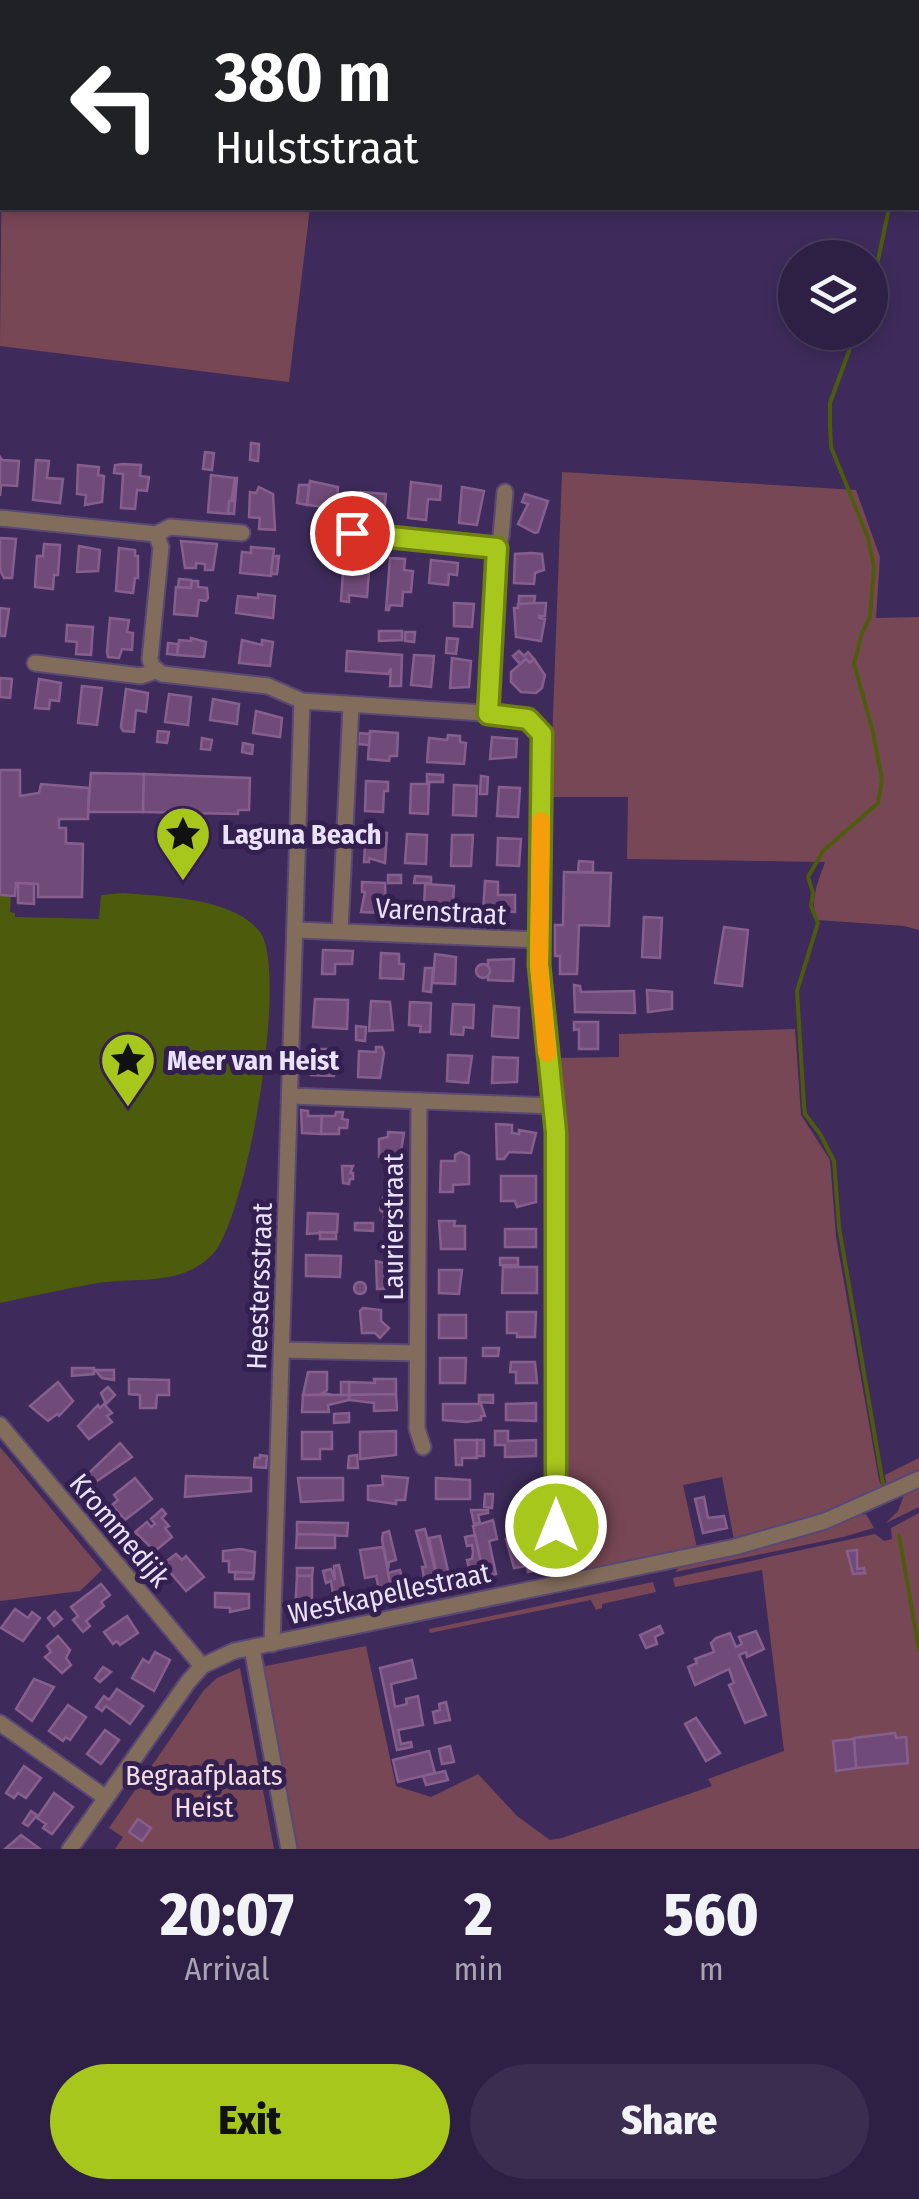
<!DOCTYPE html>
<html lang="en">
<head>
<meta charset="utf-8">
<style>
	:root { --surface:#2e2044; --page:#3a2d4f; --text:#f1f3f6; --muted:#a7a3b2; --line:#493e5d; --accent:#a8c71c }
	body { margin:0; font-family:"Fira Sans Condensed",sans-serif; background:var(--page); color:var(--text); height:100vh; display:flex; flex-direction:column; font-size:38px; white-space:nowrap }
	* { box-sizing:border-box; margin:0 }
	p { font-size:32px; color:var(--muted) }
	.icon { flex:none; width:55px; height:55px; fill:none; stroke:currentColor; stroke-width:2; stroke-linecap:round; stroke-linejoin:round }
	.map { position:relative; height:1849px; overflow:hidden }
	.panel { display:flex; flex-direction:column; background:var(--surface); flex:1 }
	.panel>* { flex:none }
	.guide { position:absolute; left:0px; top:0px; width:920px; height:210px; box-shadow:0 5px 15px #0003,0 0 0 2px var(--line); background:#202124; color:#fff; overflow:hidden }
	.controls { position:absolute; left:778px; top:240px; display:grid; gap:20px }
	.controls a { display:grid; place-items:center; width:110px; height:110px; border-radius:50%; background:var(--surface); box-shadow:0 5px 15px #0003,0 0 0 2px var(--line); font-size:50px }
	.pin { position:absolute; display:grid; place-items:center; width:85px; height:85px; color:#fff; margin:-42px; border:5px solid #fff; border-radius:50%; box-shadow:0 2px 10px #0007 }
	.me { position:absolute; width:110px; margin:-55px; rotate:0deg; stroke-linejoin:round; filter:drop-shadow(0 0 8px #0008) }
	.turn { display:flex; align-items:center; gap:35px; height:210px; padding:0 50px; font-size:45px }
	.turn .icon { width:130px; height:130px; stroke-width:2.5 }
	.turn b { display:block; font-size:70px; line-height:85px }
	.eta { display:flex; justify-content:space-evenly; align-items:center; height:170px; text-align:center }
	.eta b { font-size:60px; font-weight:800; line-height:70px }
	.button { display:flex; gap:20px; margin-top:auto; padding:20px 50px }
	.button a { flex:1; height:115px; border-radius:60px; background:var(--accent); color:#111; font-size:40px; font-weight:800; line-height:115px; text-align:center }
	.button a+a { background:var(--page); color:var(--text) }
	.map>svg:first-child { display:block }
	.green { fill:#784756 }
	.water { fill:#4d5c0c }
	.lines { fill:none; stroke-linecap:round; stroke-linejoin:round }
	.stream { stroke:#4d5c0c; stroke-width:4 }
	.building { fill:#704a78; stroke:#865f8e; stroke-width:2.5 }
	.minor-casing { stroke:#5a4874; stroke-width:19 }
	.minor { stroke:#826c5b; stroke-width:15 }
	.route-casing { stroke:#6d8112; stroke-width:25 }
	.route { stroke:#a8c71c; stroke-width:18 }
	.slow { stroke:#f59e0b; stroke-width:18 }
	.labels { text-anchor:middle; stroke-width:10; stroke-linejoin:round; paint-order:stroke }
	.poi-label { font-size:28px; font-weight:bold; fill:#eae2fa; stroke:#342050; text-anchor:start }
	.street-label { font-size:28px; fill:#eae2fa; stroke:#342050 }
	.park-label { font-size:28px; fill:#f2dce1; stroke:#342050 }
</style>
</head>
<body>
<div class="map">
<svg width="919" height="1849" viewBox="0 0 919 1849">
	<rect width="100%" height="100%" fill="#3e2b5b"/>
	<g class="green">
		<path d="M0,0H117L2,2V120Z"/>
		<path d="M2,139V208H310L289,382L0,346Z"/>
		<path d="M562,472L856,490L880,557L876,618L919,617V930L904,926L817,920C809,900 819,880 825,862L627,859L628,797H550Z"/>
		<path d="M795,1029L801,1115L830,1160L836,1237L879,1480L881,1485L886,1483L885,1475L919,1458V1471C859,1501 799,1522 734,1540L722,1477L683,1485L697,1548L574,1574L563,1564L562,1102L554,1058L619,1057V1034Z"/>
		<path d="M0,1447L102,1570L80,1591L0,1601Z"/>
		<path d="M919,1487V1507L886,1523L898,1511L904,1495Z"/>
		<path d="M919,1513V1849H294L261,1667L366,1646L396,1786L431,1797L478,1774L517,1816L550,1840L562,1838L712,1786L708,1779L784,1751L762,1570L675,1587L673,1578L875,1534L884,1541L892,1539L891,1528Z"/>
		<path d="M866,1514L874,1528L843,1537L675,1572L683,1564Z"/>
		<path d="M653,1582L656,1592L602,1604V1608L596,1610L591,1600L430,1633L429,1629Z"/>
		<path d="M240,1668L274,1849H115L123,1837L109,1828L204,1690L217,1678Z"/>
	</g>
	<path class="water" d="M124,893C164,897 233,897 260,932C289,971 247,1220 212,1255C180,1287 137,1277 97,1283C64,1289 32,1296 0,1303V895L11,896L10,912L15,913V917L99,919L101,895Z"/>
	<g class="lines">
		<g class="stream">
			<path d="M336,2V0"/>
			<path d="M918,7L919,3"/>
			<path d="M870,298L889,208"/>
			<path d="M856,332L830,403V426L831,447L868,538L874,567L870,617L862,633L854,664L872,728L882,779L878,803L823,851L808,877L813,893L811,906L818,923L797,991L804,1106L805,1114L820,1134L834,1161L839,1227L883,1484"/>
			<path d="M899,1535L919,1650"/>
		</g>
	</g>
	<g class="building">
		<path d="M251,443L259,444L258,461L250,460Z"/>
		<path d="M205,452L214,453L212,470L203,469Z"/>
		<path d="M0,457L2,460L19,461L17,486L1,485L0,496Z"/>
		<path d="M36,460L49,461L47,478L63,479L60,503L33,500Z"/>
		<path d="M123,464L141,465L140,476L149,477L147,491L137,490L135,509L121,508L123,474L114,473L115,465Z"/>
		<path d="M78,465L99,467L98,475L104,476L102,502L85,505L86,495L77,494Z"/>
		<path d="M211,475L235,478L229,514L208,512Z"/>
		<path d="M235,478H237L234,514L228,513L229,501H233Z"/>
		<path d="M310,481L338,487L336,512L325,511V507L307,505Z"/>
		<path d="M411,482L441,486L440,500L428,499L426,520L408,518Z"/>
		<path d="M299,485H309L307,505L297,503Z"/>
		<path d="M259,487L273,494L275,530L259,529L260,518L249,517L250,492L256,493Z"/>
		<path d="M462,487L484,491L477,525L459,523Z"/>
		<path d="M361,492L386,494L384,514H359Z"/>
		<path d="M525,494L548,501L538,532L535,533L518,524L528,504L522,502Z"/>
		<path d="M0,538L16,539L12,578H4L0,570Z"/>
		<path d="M181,541L217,544L213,570H205V564L196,563V568H185Z"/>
		<path d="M44,544L60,545L58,575H54L53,589L35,587L37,556H43Z"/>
		<path d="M79,546L100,550L98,571L77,572Z"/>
		<path d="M251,547L274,549L271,576L240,573L242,552L251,553Z"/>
		<path d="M119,548L135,550V556H138V578H135L133,593L116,591Z"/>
		<path d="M531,553L542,554L544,570L535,573L534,584L514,583L515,554Z"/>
		<path d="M273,556H279L277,574H271Z"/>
		<path d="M390,558L405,559L404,570L413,571L411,592H403L402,606L390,605L389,610H386Z"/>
		<path d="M431,560L458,563L457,575L449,574L448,585L429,583Z"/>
		<path d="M343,572H369L367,597L349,595V602L341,601Z"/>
		<path d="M179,579L191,580V588L178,587Z"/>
		<path d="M192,581H198V587L207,588L208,598L206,601L199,600L197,616L174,614L176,587L191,588Z"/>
		<path d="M258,594L275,596L273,618L236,613L238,596L258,598Z"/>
		<path d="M519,596H535L534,605L519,604Z"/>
		<path d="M454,603L474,604L472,627L454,626Z"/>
		<path d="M539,603H546L545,616H539V618L545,619L541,641L516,637L514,608H518V604Z"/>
		<path d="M0,608L9,609L5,636H0Z"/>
		<path d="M110,618L129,620L127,632L133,633L132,650L122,649L119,658L108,657L107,652Z"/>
		<path d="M67,625L93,627L91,655L76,654L77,642L66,641Z"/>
		<path d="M379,631H402V640L379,641Z"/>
		<path d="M405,632H415L414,642L405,641Z"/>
		<path d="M191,638L206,642L204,657L177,655L179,640L191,641Z"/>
		<path d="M447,638L458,639L456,654L446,653Z"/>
		<path d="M242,640L262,645V640L273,642L270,666L239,663Z"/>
		<path d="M168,643L178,644L177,655L167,654Z"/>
		<path d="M347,651L402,655L401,686H390L391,668L388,674L346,671Z"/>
		<path d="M519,651L524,656L528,652L534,659L530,663L526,659L520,664L513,656Z"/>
		<path d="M414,655L434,656L431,687L411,685Z"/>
		<path d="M452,658L471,661L469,687L450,688Z"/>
		<path d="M526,659L530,663L534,659L545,675L542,688L536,693L521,692L511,682V672Z"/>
		<path d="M0,678L12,679L10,698L0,697Z"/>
		<path d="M39,679L61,683L59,701L50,700L49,709L35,708Z"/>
		<path d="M82,686L102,688L97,725L78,723Z"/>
		<path d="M126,689L148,693L146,712L136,710L134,732L123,731L121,727Z"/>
		<path d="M169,694L191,697L188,725L165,722Z"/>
		<path d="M213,699L239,704L237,724L210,720Z"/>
		<path d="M256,711L282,718L280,737L253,733Z"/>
		<path d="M158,731L169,732L167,743L157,742Z"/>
		<path d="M370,731L398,733L397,756H390L389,761L368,759Z"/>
		<path d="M359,733L370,734L369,745L358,744Z"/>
		<path d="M448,735L460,736V742L466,743L464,764L427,762L429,738L447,740Z"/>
		<path d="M492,737L517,739L516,757L490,759Z"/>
		<path d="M202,738L212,740L210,750L201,749Z"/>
		<path d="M243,743L253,745L252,754L242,752Z"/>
		<path d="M0,770H20V796L39,793L41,784L89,788L88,819H59V828H66V843L83,844L82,897H38V884L16,883L15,896L0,895Z"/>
		<path d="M91,773L144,774L143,812H88Z"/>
		<path d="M144,774L250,778L249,810H238V814L143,812Z"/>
		<path d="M427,774L443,775V782H427Z"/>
		<path d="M481,776L488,777L487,794H480Z"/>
		<path d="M366,781L388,782V791H384L383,812L365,811Z"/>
		<path d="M411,784H429L428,814L410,813Z"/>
		<path d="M454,785L477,786L476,816L453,815Z"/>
		<path d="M499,787L520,788L518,817L497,816Z"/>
		<path d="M366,832L387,833L385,863L369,858V862H364Z"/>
		<path d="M407,834L427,835L426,864L405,863Z"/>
		<path d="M452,835H473L471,866H451Z"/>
		<path d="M498,838L521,839L519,866L497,865Z"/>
		<path d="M579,861L593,862V872H578Z"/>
		<path d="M564,872L611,873L609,926L579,925L577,974H560V956H555V925H563Z"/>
		<rect x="388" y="875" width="13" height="8"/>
		<path d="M415,876L431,877V883H414Z"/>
		<path d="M485,881L498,882V895H515V912L483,911Z"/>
		<path d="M362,882L385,883L386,913L361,912L365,892H362Z"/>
		<path d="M18,883L34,884V904L18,903Z"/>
		<path d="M425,884L454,886L453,904H449V909H440V912L424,908Z"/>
		<path d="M644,917L662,918L660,958L642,957Z"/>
		<path d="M724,927L748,930L742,986L715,983Z"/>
		<path d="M323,950L353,951L352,964H335V974H322Z"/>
		<path d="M381,953L399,954V964H404L403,979L380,978Z"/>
		<path d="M435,954L456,957L455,984L433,983Z"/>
		<path d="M514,959L513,981L488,980V960Z"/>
		<circle cx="483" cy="971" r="7"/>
		<path d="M425,968H433L431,992L423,991Z"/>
		<path d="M574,985L580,986L581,992L634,991L635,1013L575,1012Z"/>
		<path d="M647,990L672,992V1009L648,1012Z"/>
		<path d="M315,999L348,1000L347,1029L313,1027Z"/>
		<path d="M371,1001L390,1002L393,1030L369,1031Z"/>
		<path d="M410,1002L431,1003L430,1032H420L421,1026L409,1025Z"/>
		<path d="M453,1004L474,1005L473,1028L464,1027L463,1035L451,1034Z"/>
		<path d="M494,1006L519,1008L518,1038L492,1036Z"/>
		<path d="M574,1022H598V1049H579V1029L574,1030Z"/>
		<path d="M356,1026L366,1027L365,1041L356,1040Z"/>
		<path d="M376,1047H382L384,1053L380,1078L358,1077L359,1051L376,1052Z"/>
		<path d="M318,1049H331V1053H335L334,1076L311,1075L313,1052Z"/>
		<path d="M448,1055L472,1056L468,1083L447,1081Z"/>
		<path d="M493,1057L518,1058L517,1082L492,1083Z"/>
		<path d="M301,1110L308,1111V1116H322L321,1134L302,1133Z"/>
		<path d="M336,1112H343L342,1119L348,1120L347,1128H339V1134H321L322,1116H335Z"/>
		<path d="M496,1124L512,1125V1133L519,1134V1130L536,1133L531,1153L509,1152L504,1159H497Z"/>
		<path d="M388,1132L404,1133L400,1157H379V1139L388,1137Z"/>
		<path d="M461,1152L469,1156V1184L453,1185V1192H440L441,1161H455V1155Z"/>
		<path d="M342,1166H353L350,1173H353V1179H350L349,1184L343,1183Z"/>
		<path d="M501,1176H536V1202L517,1207L515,1201H501Z"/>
		<path d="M383,1198H404V1207H401L403,1222L384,1220V1213L380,1210Z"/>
		<path d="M308,1213L338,1214L337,1232L307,1234Z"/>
		<path d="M439,1221H455L454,1226H465V1249H441Z"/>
		<path d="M355,1223H373V1231L355,1230Z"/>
		<rect x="505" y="1229" width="31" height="18"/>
		<path d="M320,1232L336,1233V1239H320Z"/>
		<path d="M306,1255L341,1256L340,1277L306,1276Z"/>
		<rect x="500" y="1258" width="18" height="7"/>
		<path d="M391,1260L404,1263V1288L377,1289L376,1261L388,1264Z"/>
		<path d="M503,1267H537V1293H502Z"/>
		<path d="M263,1270L269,1271L268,1295H262Z"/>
		<path d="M439,1270H462L459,1294L439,1293Z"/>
		<circle cx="360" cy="1288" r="6"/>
		<path d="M363,1308L381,1310V1321L389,1328L380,1338L375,1333H362L360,1311Z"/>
		<path d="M507,1312H536L535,1337H517V1333H507Z"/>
		<rect x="439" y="1315" width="27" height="23"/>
		<path d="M483,1348H499L498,1356H483Z"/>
		<path d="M440,1358H466L465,1383H440Z"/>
		<path d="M511,1362H535L537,1383H516V1372H510Z"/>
		<path d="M72,1368H94V1374L72,1376Z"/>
		<path d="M95,1370H114V1380L102,1378Z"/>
		<path d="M308,1372H327V1390L323,1393L333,1395H303Z"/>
		<path d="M129,1379L169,1380V1395H157L156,1408H140V1395L129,1394Z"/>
		<path d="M374,1379H396V1394L349,1395V1382L375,1383Z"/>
		<path d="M58,1382L73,1401L59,1416L57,1414L48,1421L30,1406Z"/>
		<rect x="341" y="1382" width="8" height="13"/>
		<path d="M108,1387L115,1395L106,1404L101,1393Z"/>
		<path d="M396,1394L397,1410L374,1411V1403L349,1400V1395Z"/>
		<path d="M303,1395H349V1400L328,1405L329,1412H302Z"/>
		<path d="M479,1395H493V1403L479,1402Z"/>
		<path d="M536,1403V1421L506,1420V1404Z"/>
		<path d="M104,1404L112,1413L107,1416L112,1422L89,1439L78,1426L98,1405L100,1408Z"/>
		<path d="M443,1404H481L485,1416H481V1420L466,1422L443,1420Z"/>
		<path d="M349,1413V1422L334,1423V1414Z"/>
		<path d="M396,1431V1455L360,1459V1432Z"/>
		<path d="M495,1431H508V1441L536,1440V1456L505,1457V1445H495Z"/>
		<path d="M302,1432H332V1449H320V1459H302Z"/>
		<path d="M455,1440H477V1458H462V1465H456Z"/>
		<rect x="477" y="1440" width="7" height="16"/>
		<path d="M120,1443L132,1457L94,1483L87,1475Z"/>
		<path d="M260,1455L267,1456L266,1468L254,1467L255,1458H260Z"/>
		<path d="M357,1455L358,1468H348L349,1456Z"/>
		<path d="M186,1476L251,1478V1491L185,1497Z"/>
		<path d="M382,1476L408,1478L405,1500H396V1504L368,1500V1486L383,1485Z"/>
		<path d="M135,1478L152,1499L125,1520L112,1505L118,1500L114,1495Z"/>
		<path d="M298,1478H343V1500L301,1502Z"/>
		<path d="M436,1478L470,1480V1499H436Z"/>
		<path d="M485,1494H493L492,1508L484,1507Z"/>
		<path d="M704,1497L708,1518L724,1516L727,1528L703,1533L695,1499Z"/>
		<path d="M162,1509L166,1514L162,1518L169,1526L165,1528L172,1537L155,1551L135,1532L147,1522L151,1527L155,1524L151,1519Z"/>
		<path d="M471,1510H488V1513L478,1515L480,1523L474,1524Z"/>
		<path d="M493,1520L497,1539L489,1541L496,1574L484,1577L473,1526Z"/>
		<path d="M297,1522L348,1523L347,1536L297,1534Z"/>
		<path d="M425,1529L439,1586L426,1589L422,1567H426L416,1531Z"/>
		<path d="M389,1531L396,1560L389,1562L388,1569L382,1540L383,1533Z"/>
		<path d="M297,1534L335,1535V1548H296Z"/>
		<path d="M533,1534L541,1569L528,1572L521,1536Z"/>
		<path d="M475,1535L484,1577L472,1580L467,1560L472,1559L473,1552L472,1545L467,1546L465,1537Z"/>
		<path d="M440,1536L451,1584L439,1586L429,1538Z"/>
		<path d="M521,1536L527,1566L514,1568L506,1539Z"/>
		<path d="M383,1547L393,1596L381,1599L376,1576L365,1578L360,1550Z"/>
		<path d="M241,1549L255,1552L254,1573L229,1572V1561H223V1551Z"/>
		<path d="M857,1550V1569L864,1568L865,1573L853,1574L847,1551Z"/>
		<path d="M176,1554L182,1560L186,1556L204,1577L186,1591L163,1564Z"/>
		<path d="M339,1565L348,1606L335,1608L331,1581L326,1583L323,1571L331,1569L335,1580L334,1566Z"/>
		<path d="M297,1568H313L312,1576H297Z"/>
		<path d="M400,1570L405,1593L393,1596L388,1573Z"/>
		<path d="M235,1572L254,1573L253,1579H235Z"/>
		<path d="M297,1576H312V1613L295,1612Z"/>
		<path d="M101,1584L110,1595L101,1602L104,1606L86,1621L90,1626L83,1632L73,1620L78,1616L71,1607Z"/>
		<path d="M215,1593L249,1594V1608L230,1612V1608L215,1607Z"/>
		<path d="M15,1609L28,1618L32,1612L40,1618L23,1641L1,1628Z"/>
		<path d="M55,1611L62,1619L54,1626L48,1618Z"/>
		<path d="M127,1616L138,1633L120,1645L117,1641L113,1644L104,1632Z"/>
		<path d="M660,1626L663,1633L655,1637L657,1644L646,1648L640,1635Z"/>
		<path d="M756,1631L764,1649L747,1657L746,1652L739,1655L766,1715L745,1723L729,1685L734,1683L729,1669L695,1685L688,1667L697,1663L695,1659L714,1652L711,1643L716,1638L730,1633L736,1647L742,1644L739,1637Z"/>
		<path d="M58,1636L70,1650L66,1658L71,1665L62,1673L45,1657L51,1652L47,1646Z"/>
		<path d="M155,1652L170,1660L154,1691L132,1678L143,1659L149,1663Z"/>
		<path d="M412,1660L416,1678L391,1684L395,1707L407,1704L406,1699L418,1696L423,1725L398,1730L401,1744L411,1742L412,1747L397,1750L380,1668Z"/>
		<path d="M103,1667L111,1672L100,1682L95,1678Z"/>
		<path d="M34,1679L54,1687L32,1721L16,1709Z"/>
		<path d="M117,1689L143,1706L130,1724L106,1706L102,1711L96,1707L104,1696L109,1700Z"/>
		<path d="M446,1702L450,1720L435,1723L433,1712L440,1710L439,1704Z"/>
		<path d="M68,1705L86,1717L70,1740L66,1737L63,1741L49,1731Z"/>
		<path d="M696,1718L720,1753L706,1761L685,1724Z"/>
		<path d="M105,1730L119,1740L101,1764L87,1754Z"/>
		<path d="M895,1733L896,1738L906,1737L908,1763L856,1768L854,1738Z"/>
		<path d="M854,1739L856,1768L836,1771L833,1741Z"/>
		<path d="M450,1746L454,1762L442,1764L439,1749Z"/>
		<path d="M429,1751L435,1773L398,1782L393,1760Z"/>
		<path d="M24,1766L41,1778L26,1798L18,1793L14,1798L6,1793Z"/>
		<path d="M445,1771L448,1780L426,1785L423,1776Z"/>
		<path d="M54,1793L73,1807L52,1834L43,1828L46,1824L37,1818Z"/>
		<path d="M31,1811L37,1815L28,1826L23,1823Z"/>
		<path d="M138,1819L151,1828L142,1841L129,1832Z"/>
		<path d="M21,1835L40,1849H5Z"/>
	</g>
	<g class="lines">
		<g class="minor-casing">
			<g id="minor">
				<path d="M0,518L156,534L161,547L150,659L152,666L162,674L268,686L302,701L513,715L527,719L542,734L539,965L557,1132L556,1566L560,1583"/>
				<path d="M156,534L170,527L242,533"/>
				<path d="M351,547L352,533L497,548L489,714"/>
				<path d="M497,548L501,536L505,492"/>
				<path d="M35,663L141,676L156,671"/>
				<path d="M296,930L539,940"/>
				<path d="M340,931L351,705"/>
				<path d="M290,1096L555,1106"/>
				<path d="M419,1101L417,1429L423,1447"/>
				<path d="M282,1350L417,1353"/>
				<path d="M0,1425L202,1666"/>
				<path d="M272,1644L302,701"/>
				<path d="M252,1648L289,1849"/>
				<path d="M0,1723L106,1798"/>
				<path d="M70,1849L188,1682L202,1666L234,1651L735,1547L825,1521L919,1479"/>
			</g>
		</g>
		<use href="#minor" class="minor"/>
	</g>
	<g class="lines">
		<g class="route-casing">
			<path id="route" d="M352,533L497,548L488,714L528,719L542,734L539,965L556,1132V1526"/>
		</g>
		<use href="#route" class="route"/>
		<path class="slow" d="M541,821L539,965L547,1053"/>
	</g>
	<defs>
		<g id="sight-pin" transform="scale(2.875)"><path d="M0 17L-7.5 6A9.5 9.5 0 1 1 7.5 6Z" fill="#a8c71c" stroke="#342050"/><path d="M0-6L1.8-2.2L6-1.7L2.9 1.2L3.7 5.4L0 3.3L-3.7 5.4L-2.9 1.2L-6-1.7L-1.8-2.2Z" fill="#111"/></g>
	</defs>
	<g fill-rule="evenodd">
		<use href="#sight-pin" x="183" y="834"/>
		<use href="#sight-pin" x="128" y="1060"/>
	</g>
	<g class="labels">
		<g class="poi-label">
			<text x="222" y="844">Laguna Beach</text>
			<text x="167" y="1070">Meer van Heist</text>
		</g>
		<g class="street-label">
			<text transform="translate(441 911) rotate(3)" y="10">Varenstraat</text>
			<text transform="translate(393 1227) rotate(-90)" y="10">Laurierstraat</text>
			<text transform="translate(259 1286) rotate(-88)" y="10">Heestersstraat</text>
			<text transform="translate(120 1530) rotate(50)" y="10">Krommedijk</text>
			<text transform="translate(389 1593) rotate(-12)" y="10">Westkapellestraat</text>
		</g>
		<g class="park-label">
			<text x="204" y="1785">Begraafplaats<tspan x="204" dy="32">Heist</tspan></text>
		</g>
	</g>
</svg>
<div class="controls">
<a><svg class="icon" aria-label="layers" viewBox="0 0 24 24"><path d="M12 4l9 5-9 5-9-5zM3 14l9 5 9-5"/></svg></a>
</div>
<div class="pin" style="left:352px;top:533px;background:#d93025"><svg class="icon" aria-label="arrive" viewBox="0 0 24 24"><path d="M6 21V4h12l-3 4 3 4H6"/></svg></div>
<svg class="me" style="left:556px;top:1526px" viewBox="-20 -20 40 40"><circle r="17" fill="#a8c71c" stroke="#fff" stroke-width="3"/><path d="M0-11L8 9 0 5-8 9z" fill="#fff"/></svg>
<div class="guide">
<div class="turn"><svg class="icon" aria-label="left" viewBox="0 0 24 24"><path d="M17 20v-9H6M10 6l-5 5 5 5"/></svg><div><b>380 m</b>Hulststraat</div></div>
</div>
</div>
<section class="panel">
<div class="eta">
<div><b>20:07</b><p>Arrival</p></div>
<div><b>2</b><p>min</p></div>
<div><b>560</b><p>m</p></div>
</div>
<div class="button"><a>Exit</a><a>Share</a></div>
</section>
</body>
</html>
